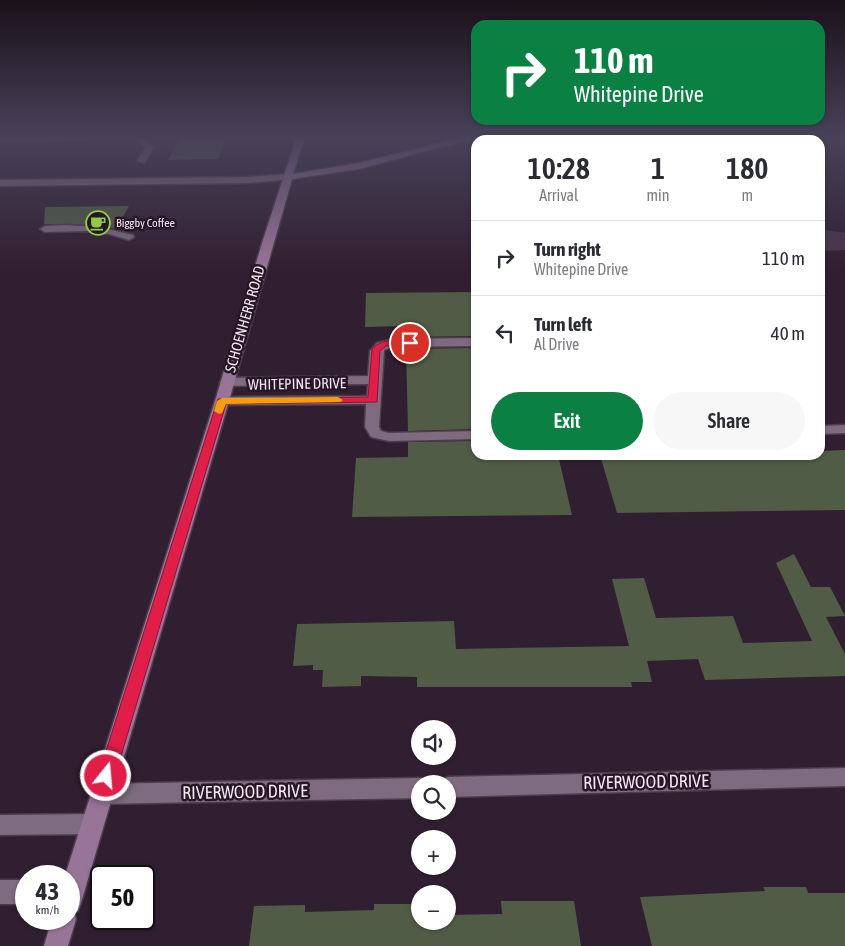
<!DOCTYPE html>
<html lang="en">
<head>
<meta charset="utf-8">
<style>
	:root { --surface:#fff; --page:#f7f7f7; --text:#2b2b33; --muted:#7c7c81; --line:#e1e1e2; --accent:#0b8043 }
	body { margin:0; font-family:"Asap Condensed",sans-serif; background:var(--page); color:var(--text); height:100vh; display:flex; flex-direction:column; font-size:19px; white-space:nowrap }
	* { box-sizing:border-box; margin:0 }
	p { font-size:16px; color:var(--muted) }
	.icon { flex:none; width:28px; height:28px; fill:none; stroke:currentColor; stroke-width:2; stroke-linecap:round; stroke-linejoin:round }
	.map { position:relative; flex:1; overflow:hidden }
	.drawer { position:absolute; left:471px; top:135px; width:354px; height:325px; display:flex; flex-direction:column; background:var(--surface); border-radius:15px; box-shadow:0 1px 4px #0004 }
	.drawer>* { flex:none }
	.hud { position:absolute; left:471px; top:20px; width:354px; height:105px; border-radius:15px; box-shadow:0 1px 4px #0004; background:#0b8043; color:#fff; overflow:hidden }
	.tools { position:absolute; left:411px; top:720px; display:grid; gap:10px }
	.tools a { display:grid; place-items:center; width:45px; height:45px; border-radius:50%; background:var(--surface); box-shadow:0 1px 4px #0004; font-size:25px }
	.speed { position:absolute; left:15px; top:865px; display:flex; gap:10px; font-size:25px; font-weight:700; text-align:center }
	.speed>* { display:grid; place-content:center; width:65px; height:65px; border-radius:50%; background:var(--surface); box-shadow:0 1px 4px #0004; line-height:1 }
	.speed small { font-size:12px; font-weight:400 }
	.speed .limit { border:2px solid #111; border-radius:8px; background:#fff; color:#111 }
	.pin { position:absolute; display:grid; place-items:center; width:42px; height:42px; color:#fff; margin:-21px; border:2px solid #fff; border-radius:50%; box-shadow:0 1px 5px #0007 }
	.me { position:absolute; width:55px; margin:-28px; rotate:17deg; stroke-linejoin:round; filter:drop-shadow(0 0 4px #0008) }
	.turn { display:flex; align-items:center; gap:18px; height:105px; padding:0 20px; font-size:22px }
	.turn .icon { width:65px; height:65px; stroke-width:2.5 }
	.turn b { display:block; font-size:35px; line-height:42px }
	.eta { display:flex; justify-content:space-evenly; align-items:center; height:85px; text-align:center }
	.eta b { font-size:30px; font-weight:600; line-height:35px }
	.primary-button { display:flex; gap:10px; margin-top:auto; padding:10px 20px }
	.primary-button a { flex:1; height:58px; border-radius:30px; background:var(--accent); color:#fff; font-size:20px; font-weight:600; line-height:58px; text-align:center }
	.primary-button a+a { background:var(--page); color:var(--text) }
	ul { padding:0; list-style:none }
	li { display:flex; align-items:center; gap:15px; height:75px; padding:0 20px; border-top:1px solid var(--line) }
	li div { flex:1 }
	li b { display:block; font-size:19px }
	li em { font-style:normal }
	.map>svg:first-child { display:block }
	.green { fill:#493549 }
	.building { fill:#505c45 }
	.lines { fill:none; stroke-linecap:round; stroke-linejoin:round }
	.lane-casing { stroke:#4c3d4c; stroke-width:3 }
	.street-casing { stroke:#4c3d4c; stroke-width:3 }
	.secondary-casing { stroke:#4c3d4c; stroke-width:3 }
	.lane { fill:#7f6b7f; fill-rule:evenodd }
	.street { fill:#7f6b7f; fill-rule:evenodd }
	.secondary { fill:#987499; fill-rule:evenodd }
	.route { fill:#e11d48; stroke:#92132f }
	.slow { fill:#f59e0b }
	.labels { text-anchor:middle; stroke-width:5; stroke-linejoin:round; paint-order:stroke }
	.far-poi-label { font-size:12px; fill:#f2e6f2; stroke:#261626; text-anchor:start }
	.street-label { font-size:15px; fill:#f2e6f2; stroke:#261626 }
	.near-street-label { font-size:18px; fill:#f2e6f2; stroke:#261626 }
</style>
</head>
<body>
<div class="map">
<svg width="845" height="946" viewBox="0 0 845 946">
	<rect width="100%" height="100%" fill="#301f30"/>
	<path class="green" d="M820,229L845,233V250L820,251Z"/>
	<g class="building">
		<path d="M181,136H227L218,159L168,160Z"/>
		<path d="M129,206L116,229L98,225L44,224L45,207Z"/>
		<path d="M472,292L476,317V336L405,337V326L365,327L366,293Z"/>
		<path d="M476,348V429L408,431L406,349Z"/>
		<path d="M476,441V456L558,455L572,515L352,517L356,458L408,457V442Z"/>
		<path d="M845,450V510L617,513L600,455H820V451Z"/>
		<path d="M794,554L811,587H830L845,616L826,617L845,654V676L705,680L698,659L647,661L652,682H631L632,687H417V677L361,676V686L322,687L323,670H313V665L293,666L297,624L454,621L456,649L629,646L612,579L644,578L656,618L733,616L743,643L812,641L776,563Z"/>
		<path d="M763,887H806L808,893H845V946H652L640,897L765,891Z"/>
		<path d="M501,901H574L581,946H249L254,906L305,905V912L374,910V904H414L413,915H420V921H448V915L502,914Z"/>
	</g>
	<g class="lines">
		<g class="lane-casing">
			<g id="lane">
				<path d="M132,136H141L154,147L144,163L137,161L146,148Z"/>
				<path d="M66,225L98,227L133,235L134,237L129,240L109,234L87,231L45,232L40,229L45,226Z"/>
			</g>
		</g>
		<g class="street-casing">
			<g id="street">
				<path d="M48,136H141L137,138L0,142V138Z"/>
				<path d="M289,174L292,175V179L248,183L0,186V180L248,177Z"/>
				<path d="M476,338V346L393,347L384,350L379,427L381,431L389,433L476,431V439L389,441L371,437L365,427L366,404L222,405L215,401L222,397L367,396L368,384L227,386L220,382L227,378L368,376L370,351L377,343L393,339Z"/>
				<path d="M845,425V433L820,434V426Z"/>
				<path d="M845,768V786L448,797V784H439L440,780L448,777Z"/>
				<path d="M420,778L428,781L429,784H420V798L101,804L93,801L90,794L93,787L101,784Z"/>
				<path d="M92,814L100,817L103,824L100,831L92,834L0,835V815Z"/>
				<rect x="0" y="880" width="26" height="24"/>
			</g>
		</g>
		<g class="secondary-casing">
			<path id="secondary" d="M297,136H305L293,174L359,163L468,136H482L359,169L292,179L229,401L81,903L78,911L74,913L76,919L68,946H44L52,919H69V876H65L215,401L262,243Z"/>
		</g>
		<use href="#lane" class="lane"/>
		<use href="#street" class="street"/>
		<use href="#secondary" class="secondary"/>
	</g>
	<linearGradient id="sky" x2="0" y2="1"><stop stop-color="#1a111a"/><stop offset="0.51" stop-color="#484259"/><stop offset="1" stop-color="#484259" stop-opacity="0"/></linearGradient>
	<rect width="845" height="269" fill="url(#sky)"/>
	<path class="route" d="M410,340L414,343L413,345L386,346L380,351L377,402L226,404L115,776L112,781L106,783L101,781L98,776L218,399L368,397L372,349C382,338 396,341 410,340Z"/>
	<path class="slow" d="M338,397L343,400L341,402L226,404L222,413L219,414L214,411L217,401L222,398Z"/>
	<defs>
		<g id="cafe-ring" transform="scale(1.25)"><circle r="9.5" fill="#261626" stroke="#8fcd42" stroke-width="1.5"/><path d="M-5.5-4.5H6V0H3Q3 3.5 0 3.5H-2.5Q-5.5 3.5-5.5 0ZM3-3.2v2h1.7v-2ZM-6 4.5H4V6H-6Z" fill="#8fcd42"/></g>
	</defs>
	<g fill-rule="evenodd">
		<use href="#cafe-ring" x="98" y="223"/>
	</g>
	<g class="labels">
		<g class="far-poi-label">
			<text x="116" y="227">Biggby Coffee</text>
		</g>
		<g class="street-label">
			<text transform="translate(245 319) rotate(-74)" y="5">SCHOENHERR ROAD</text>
			<text transform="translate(297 384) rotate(-1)" y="5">WHITEPINE DRIVE</text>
		</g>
		<g class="near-street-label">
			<text transform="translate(646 782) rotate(-1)" y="6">RIVERWOOD DRIVE</text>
			<text transform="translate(245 792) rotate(-1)" y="6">RIVERWOOD DRIVE</text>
		</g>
	</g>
</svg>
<div class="tools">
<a><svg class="icon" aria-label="sound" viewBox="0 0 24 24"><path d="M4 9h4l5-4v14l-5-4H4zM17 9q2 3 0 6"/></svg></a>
<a><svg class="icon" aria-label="search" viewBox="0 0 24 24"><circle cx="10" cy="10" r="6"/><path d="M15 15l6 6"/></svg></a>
<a>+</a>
<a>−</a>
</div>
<div class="speed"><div>43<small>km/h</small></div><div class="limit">50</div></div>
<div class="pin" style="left:410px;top:343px;background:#d93025"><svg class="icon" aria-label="arrive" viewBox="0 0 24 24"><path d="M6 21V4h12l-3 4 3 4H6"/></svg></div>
<svg class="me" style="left:106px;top:776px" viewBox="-20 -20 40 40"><circle r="17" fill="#e11d48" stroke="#fff" stroke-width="3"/><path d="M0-11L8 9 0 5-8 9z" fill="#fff"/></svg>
<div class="hud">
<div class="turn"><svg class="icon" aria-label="right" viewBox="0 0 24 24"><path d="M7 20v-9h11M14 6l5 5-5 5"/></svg><div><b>110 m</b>Whitepine Drive</div></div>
</div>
<section class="drawer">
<div class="eta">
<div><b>10:28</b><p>Arrival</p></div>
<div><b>1</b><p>min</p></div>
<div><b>180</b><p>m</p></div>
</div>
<ul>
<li><svg class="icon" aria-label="right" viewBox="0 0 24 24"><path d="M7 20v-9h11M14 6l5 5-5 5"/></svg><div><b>Turn right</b><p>Whitepine Drive</p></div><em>110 m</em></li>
<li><svg class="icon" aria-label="left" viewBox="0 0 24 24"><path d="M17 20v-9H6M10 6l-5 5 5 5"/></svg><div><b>Turn left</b><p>Al Drive</p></div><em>40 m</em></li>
</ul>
<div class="primary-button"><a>Exit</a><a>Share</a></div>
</section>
</div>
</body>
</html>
